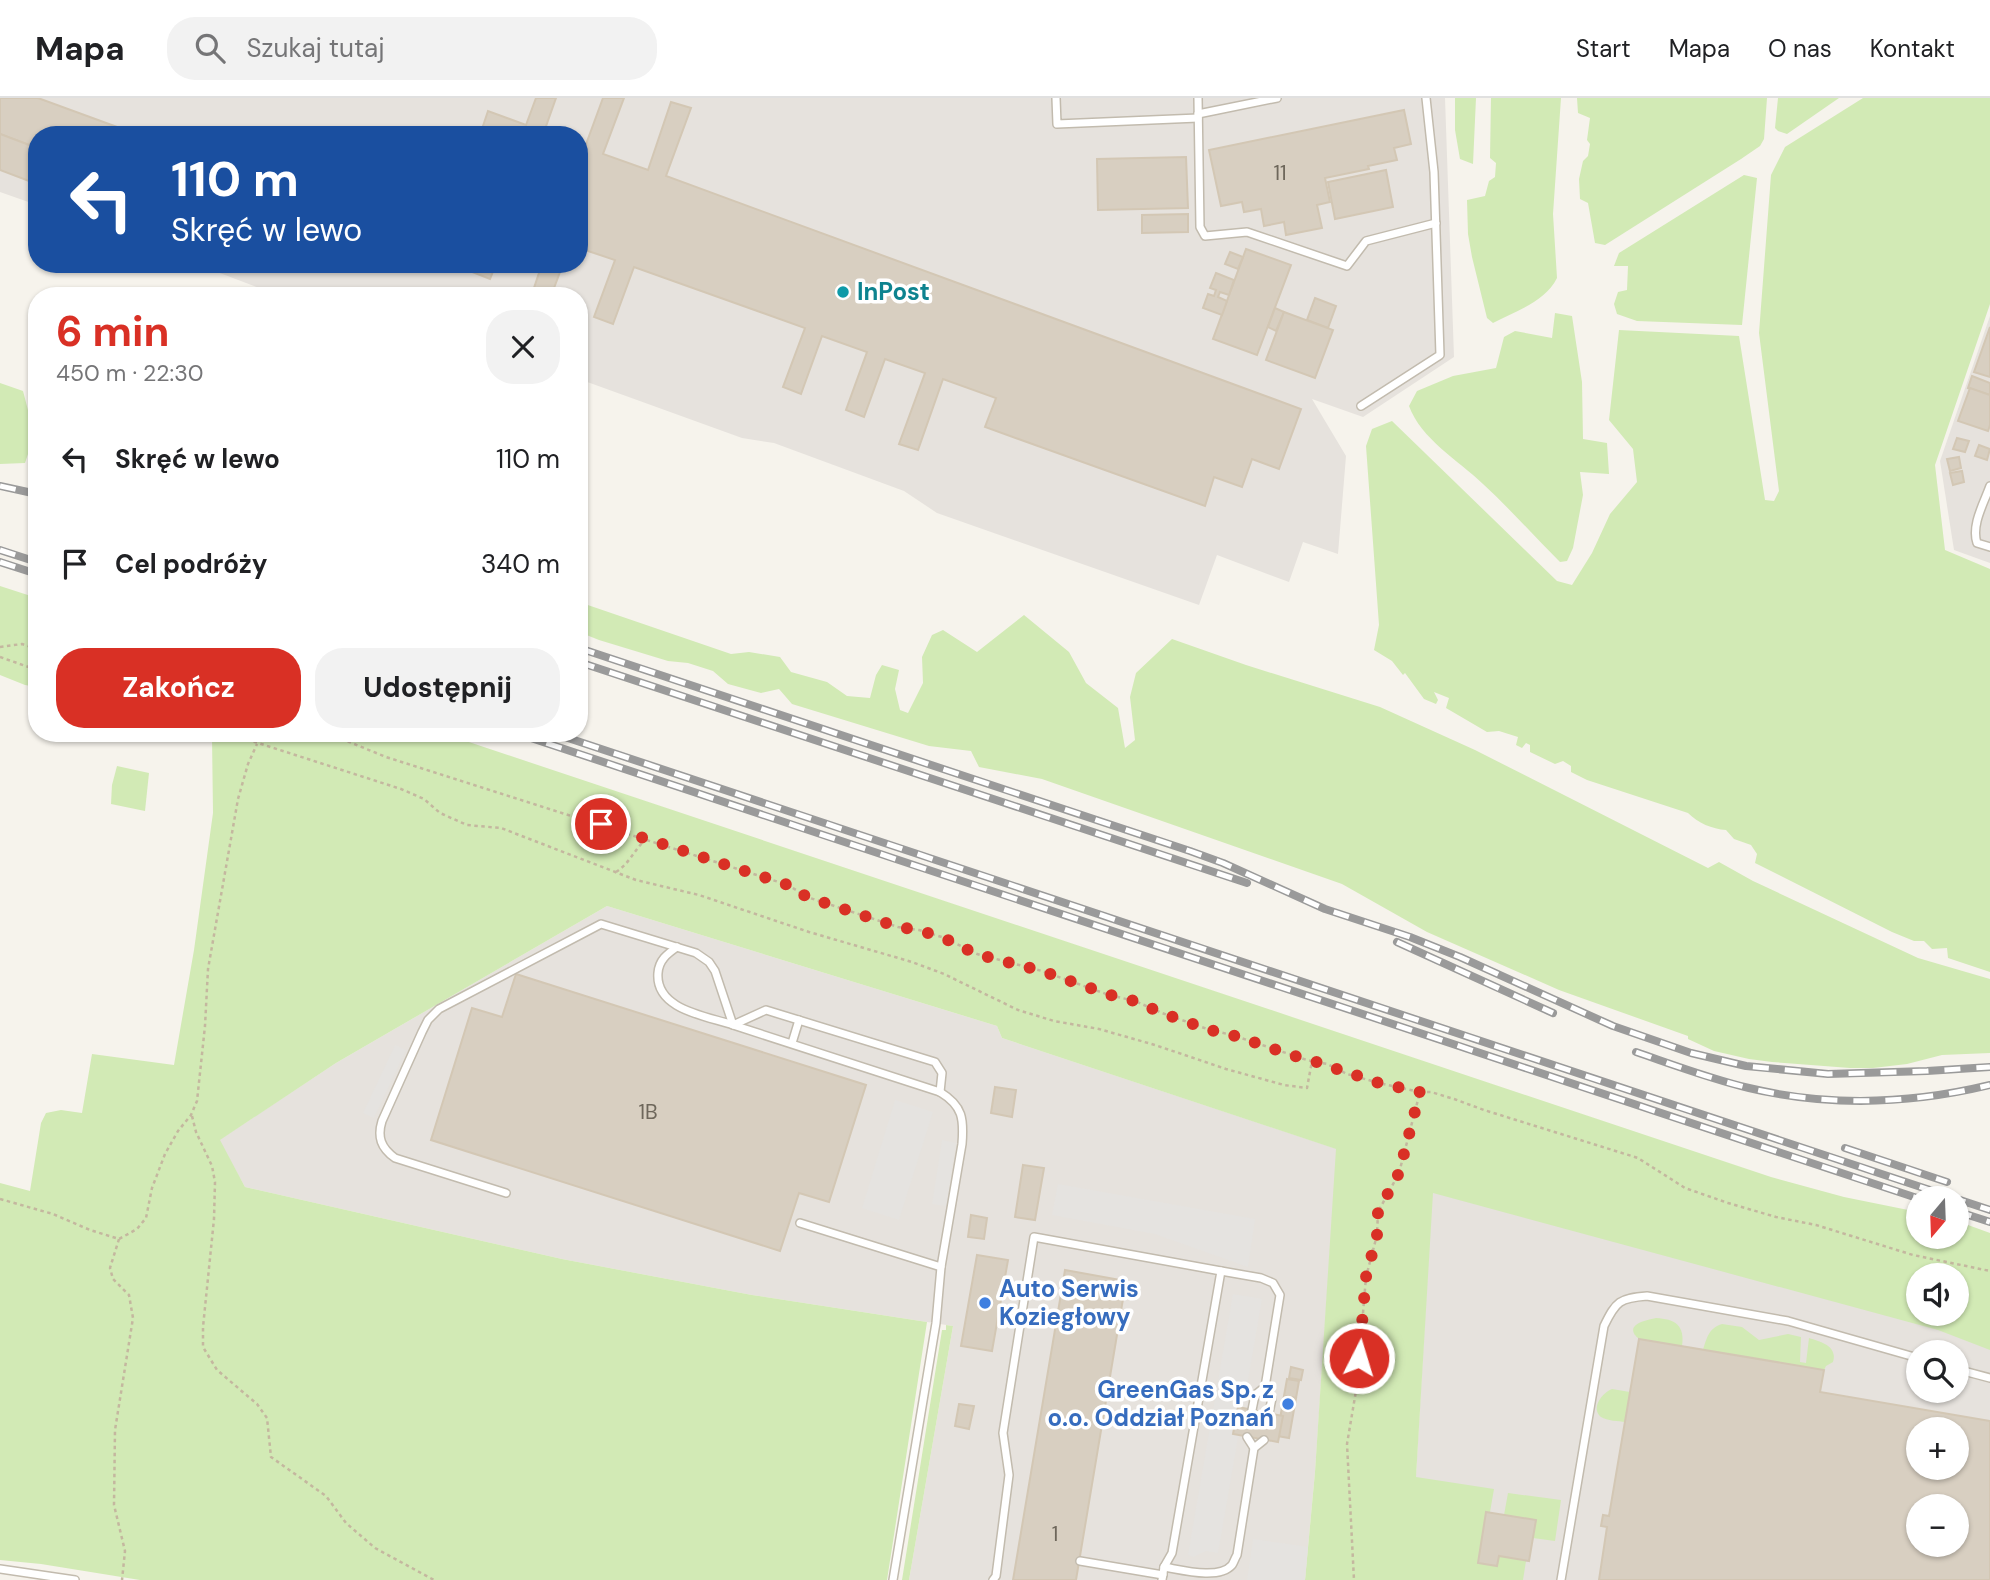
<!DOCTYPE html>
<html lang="pl">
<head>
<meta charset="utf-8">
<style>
	:root { --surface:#fff; --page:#f2f2f2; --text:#202124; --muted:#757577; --line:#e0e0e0; --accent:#d93025 }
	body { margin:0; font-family:"DM Sans",sans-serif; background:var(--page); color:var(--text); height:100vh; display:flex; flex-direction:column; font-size:26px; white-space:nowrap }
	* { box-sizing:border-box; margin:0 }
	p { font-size:23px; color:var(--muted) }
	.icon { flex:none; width:38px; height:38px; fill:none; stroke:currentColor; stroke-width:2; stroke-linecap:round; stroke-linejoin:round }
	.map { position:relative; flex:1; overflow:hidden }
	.drawer { position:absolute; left:28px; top:189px; width:560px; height:455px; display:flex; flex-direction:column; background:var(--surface); border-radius:28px; box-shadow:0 2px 5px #0004 }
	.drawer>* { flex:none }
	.hud { position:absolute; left:28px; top:28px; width:560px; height:147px; border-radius:28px; box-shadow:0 2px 5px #0004; background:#1a4fa0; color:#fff; overflow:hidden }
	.needle { width:46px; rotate:199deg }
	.tools { position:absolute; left:1906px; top:1088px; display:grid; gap:14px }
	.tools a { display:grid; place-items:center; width:63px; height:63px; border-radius:50%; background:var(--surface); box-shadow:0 2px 5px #0004; font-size:35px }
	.pin { position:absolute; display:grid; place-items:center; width:60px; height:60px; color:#fff; margin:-30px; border:4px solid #fff; border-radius:50%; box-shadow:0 2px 7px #0007 }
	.me { position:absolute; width:77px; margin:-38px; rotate:5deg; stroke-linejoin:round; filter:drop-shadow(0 0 5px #0008) }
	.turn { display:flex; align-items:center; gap:24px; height:147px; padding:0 28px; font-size:32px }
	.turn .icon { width:91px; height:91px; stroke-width:2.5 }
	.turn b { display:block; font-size:49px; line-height:60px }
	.round { display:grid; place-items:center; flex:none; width:74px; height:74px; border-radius:28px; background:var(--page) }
	.summary { display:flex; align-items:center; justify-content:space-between; height:119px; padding:0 28px }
	h1 { font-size:42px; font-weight:700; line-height:52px; color:var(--accent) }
	.button { display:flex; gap:14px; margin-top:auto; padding:14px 28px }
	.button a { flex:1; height:80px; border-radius:28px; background:var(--accent); color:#fff; font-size:28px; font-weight:700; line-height:80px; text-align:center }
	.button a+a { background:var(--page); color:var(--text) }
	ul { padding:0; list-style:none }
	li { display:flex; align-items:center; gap:21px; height:105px; padding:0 28px }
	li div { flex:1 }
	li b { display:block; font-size:26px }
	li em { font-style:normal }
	header { display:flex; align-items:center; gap:42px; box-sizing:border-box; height:98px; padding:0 35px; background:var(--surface); border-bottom:2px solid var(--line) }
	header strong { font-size:33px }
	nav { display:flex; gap:38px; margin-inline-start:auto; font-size:24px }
	.search { width:490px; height:63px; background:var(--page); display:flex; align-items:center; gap:18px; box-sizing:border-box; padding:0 24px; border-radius:28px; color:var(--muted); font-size:26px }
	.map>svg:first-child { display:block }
	.industrial { fill:#e6e2dd; fill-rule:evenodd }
	.green { fill:#d2eab5; fill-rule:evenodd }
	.parking { fill:#e5e3e0 }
	.building { fill:#d8cfc1; stroke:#d3c7b4; stroke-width:2; fill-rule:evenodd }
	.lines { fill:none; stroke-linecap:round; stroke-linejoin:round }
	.service-casing { stroke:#c2bbae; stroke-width:10 }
	.path { stroke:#c4b79f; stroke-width:2.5; stroke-dasharray:3.5 3.5; stroke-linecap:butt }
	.service { stroke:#fff; stroke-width:7 }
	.rail-casing { stroke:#9a9a9a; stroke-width:8 }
	.rail { stroke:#fff; stroke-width:5; stroke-dasharray:16; stroke-linecap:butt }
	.route { stroke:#d93025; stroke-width:12; stroke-dasharray:0 21.6 }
	.culture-dot { fill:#0f9aa8; stroke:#fff; stroke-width:2.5 }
	.shop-dot { fill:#3f7fe0; stroke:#fff; stroke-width:2.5 }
	.labels { text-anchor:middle; stroke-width:7; stroke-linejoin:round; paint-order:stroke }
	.number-label { font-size:21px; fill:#6e675b }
	.culture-label { font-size:24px; font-weight:bold; fill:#0d838f; stroke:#fff; text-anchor:start }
	.shop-label { font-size:24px; font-weight:bold; fill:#366cbe; stroke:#fff; text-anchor:start }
</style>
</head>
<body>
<header>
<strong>Mapa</strong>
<div class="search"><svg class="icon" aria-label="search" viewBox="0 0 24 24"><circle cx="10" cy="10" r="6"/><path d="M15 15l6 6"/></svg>Szukaj tutaj</div>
<nav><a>Start</a><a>Mapa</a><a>O nas</a><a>Kontakt</a></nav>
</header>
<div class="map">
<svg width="1990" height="1482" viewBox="0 0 1990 1482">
	<rect width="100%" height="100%" fill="#f6f3ec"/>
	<g class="industrial">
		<path d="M0,0H1445L1454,259L1363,319L1312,301L1346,358L1338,456L1303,444L1289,484L1217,457L1199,507L937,415L904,393L774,345L742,340L579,281V198H280L196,166H579V37H37V107L0,94Z"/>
		<path d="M1990,218V465L1954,452L1940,363Z"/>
		<path d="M607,808L997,928L1002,940L1337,1051L1315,1374L1305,1482H909L953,1228L752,1197L562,1161L245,1089L219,1042L336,965Z"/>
		<path d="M1433,1079L1918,1216L1990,1235V1482H1410ZM1918,1255H1956V1293H1918ZM1918,1332H1956V1370H1918ZM1918,1409H1956V1447H1918Z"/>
	</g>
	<g class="green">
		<path d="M1455,0H1476L1473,66L1460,61L1455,32Z"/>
		<path d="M1491,0H1561L1553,116L1557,180C1545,204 1516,213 1493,225L1487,220L1472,159L1468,136L1467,102L1485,98L1489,83L1495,79L1496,65L1490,60Z"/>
		<path d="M1577,0H1767L1764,41L1760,48L1741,61L1605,147L1595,145L1588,105L1580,101L1579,81L1583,63L1588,58L1590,46L1587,42L1590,20L1578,15Z"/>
		<path d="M1778,0H1839L1787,36L1778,33L1775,30Z"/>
		<path d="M1863,0H1990V206L1935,367L1945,452L1990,471V874L1948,860L1947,850L1932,851L1924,843H1914L1892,834L1755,765L1757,756L1751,747L1734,741L1726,732C1712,731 1698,725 1688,715L1587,682L1571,674V668L1563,663L1555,666L1530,654V647L1526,645L1522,650L1516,647L1518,639L1499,633L1487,634L1446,610L1449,600L1434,594L1438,602L1436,606L1424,601L1405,575L1403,577L1392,563L1374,552L1379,527L1366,348L1372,331L1392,323L1557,483L1572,487L1592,455L1610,416L1637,384L1633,351L1609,322L1619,232L1739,238L1765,402L1774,403L1779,393L1759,235L1771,77L1785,49Z"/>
		<path d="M1744,77L1757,80L1742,227L1637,223L1617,216L1614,206L1618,194L1627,192L1628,168H1614L1619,155Z"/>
		<path d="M1555,215L1572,218L1582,284L1583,341L1607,345L1609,376L1580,374L1583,397L1573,450L1567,463L1560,464C1534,438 1510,411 1483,386C1458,362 1421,341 1409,308L1417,293L1453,278L1496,270L1504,239L1515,233L1552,240Z"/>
		<path d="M0,285L23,293L29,316L37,319V351L30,350L25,365L0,366Z"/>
		<path d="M0,488L37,500V589L25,587L0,577Z"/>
		<path d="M579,504L731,556L749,554L780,559L791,574L827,584L847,598L870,600L876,577L882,567L899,572L895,591L900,612L908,615L923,585L922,559L932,537L943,532L977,554L1024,517L1069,554L1086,585L1118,610L1125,650L1135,642L1130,599L1136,575L1172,541L1246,567L1380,609L1475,652L1708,770L1719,764L1753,783L1918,860L1990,881V955L1942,957L1907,966L1873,970H1850L1772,964L1749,961L1714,953L1688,941V938L1559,892L1427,834L1342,786L1042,681L979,669L971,653L929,648L792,606L779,591L761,595L728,586L713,573L688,565L668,563L599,542L579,534Z"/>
		<path d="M203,635H442L1771,1079L1844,1099L1918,1114V1139H1956L1957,1123L1990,1135V1252L1938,1232L1433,1095L1416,1379L1494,1391L1490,1414H1486L1478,1465L1496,1468L1499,1458L1526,1463L1523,1482H1305L1315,1374L1336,1051L1002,940L997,928L607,808L336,965L220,1042L245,1089L562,1161L752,1197L927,1224L887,1482H140L41,1466L0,1462V1085L30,1093L41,1025L46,1015L61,1012L82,1015L92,956L174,967L194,852L213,715L212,639ZM1918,1178H1956V1216H1918Z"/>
		<path d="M117,668L149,675L145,713L111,706L112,687Z"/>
		<path d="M1656,1220C1675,1221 1685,1227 1682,1248L1639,1241C1622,1227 1646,1222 1656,1220Z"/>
		<path d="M1722,1226L1742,1229L1759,1242L1788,1236L1801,1239L1800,1264L1806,1265L1809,1240C1821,1244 1838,1248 1833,1264L1826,1268L1824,1272L1703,1252C1707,1239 1709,1230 1722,1226Z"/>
		<path d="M946,1227L953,1228L909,1482H902L942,1232H946Z"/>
		<path d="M1612,1291L1630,1294L1625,1324C1619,1323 1607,1323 1601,1319C1590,1310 1603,1294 1612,1291Z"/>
		<path d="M1508,1395L1561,1402L1555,1443L1533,1440L1536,1422L1504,1417Z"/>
	</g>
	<g class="parking">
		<path d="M395,947L406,952L374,1020L363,1015Z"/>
		<path d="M895,1002L933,1014L899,1122L862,1110Z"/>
		<path d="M942,1042L956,1045L946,1108L932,1106Z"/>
		<path d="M1058,1086L1255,1121L1248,1169L1155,1136L1052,1117Z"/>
		<path d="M1233,1196L1262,1201L1218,1455L1206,1453L1193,1459L1188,1457Z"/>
		<path d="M1253,1441L1308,1449L1305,1482H1247Z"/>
	</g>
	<g class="building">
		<path d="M0,0H38L139,37H37V50L0,36Z"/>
		<path d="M536,0H556L544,34L552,37H480L488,13L526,27Z"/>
		<path d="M603,0H624L603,56L648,72L671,4L691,10L666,78L1301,311L1279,371L1252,361L1242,389L1214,379L1205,408L985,329L996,300L943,281L918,352L899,346L925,275L885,261L864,319L846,312L867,254L822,238L801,296L783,289L805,230L634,169L613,226L594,219L615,162L579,150V47L585,49Z"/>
		<path d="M1404,12L1411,46L1394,50L1397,62L1368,68L1369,71L1325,80L1330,104L1317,107L1322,130L1286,137L1284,124L1264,128L1261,111L1244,114L1242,104L1221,108L1209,52Z"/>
		<path d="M0,36L37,50V86L0,72Z"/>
		<path d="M1186,59L1188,110L1098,112L1097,61Z"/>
		<path d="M1386,72L1393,109L1335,121L1328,84Z"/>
		<path d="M1188,116V134L1142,135V117Z"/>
		<path d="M1246,151L1291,167L1257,257L1213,241Z"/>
		<path d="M1230,154L1243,159L1238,171L1225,166Z"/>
		<path d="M475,166H496L490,181L472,174Z"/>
		<path d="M542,166H563L551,198L532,196Z"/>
		<path d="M1216,175L1234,182L1229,197L1220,194L1218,199L1227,203L1222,217L1203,210L1208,196L1214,198L1216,192L1210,190Z"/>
		<path d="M1315,200L1336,208L1328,230L1307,222Z"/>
		<path d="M1275,210L1284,214L1276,233L1268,229Z"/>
		<path d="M1284,214L1333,232L1315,280L1266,262Z"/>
		<path d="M1990,229V279L1974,274Z"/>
		<path d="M1972,278L1990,285V297L1968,290Z"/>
		<path d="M1970,290L1990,297V327L1988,333L1958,323Z"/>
		<path d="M1957,340L1969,343L1965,354L1953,351Z"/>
		<path d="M1979,347L1990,351L1987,362L1975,358Z"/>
		<path d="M1959,359L1961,370L1950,373L1947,361Z"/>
		<path d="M1962,373L1964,384L1953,387L1950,375Z"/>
		<path d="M516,876L866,987L829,1104L799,1095L780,1153L431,1042L472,910L502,919Z"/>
		<path d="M995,989L1016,992L1012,1019L991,1015Z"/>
		<path d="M1023,1067L1044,1070L1035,1122L1015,1119Z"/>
		<path d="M971,1117L987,1120L984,1141L968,1139Z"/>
		<path d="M977,1157L1008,1162L992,1253L961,1248Z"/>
		<path d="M1065,1172L1126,1183L1076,1482H1013Z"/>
		<path d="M1639,1241L1824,1272L1820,1294L1990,1323V1482H1599L1607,1429L1601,1428L1603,1417L1609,1418ZM1918,1332H1956V1370H1918ZM1918,1409H1956V1447H1918Z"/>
		<path d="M1291,1269L1303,1272L1301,1282L1289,1280Z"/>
		<path d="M1287,1281L1299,1283L1296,1300L1284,1298Z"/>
		<path d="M1284,1298L1296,1300L1289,1340L1277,1338Z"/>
		<path d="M959,1306L974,1308L969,1331L955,1328Z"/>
		<path d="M1238,1309L1283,1318L1278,1344L1233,1336Z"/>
		<path d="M1486,1414L1536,1422L1529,1463L1499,1458L1497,1468L1478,1465Z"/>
	</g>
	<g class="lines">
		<g class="service-casing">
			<g id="service">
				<path d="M1056,0L1057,26L1198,20"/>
				<path d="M1198,0L1200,129L1205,138L1247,134L1347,168L1366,143L1436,125"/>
				<path d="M1198,16L1277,0"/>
				<path d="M1361,308L1440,257L1434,74L1426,0"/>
				<path d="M1990,388C1984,405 1971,427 1977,445L1990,449"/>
				<path d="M677,849C667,856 659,862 658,875C655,912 707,918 733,927L766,912L935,964L942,975L940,994"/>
				<path d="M792,945L799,922"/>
				<path d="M506,1095L395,1060C381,1050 377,1039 382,1023L422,934L428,922L439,911L601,826L696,855L709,864L715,873L733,927L940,994C963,1008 964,1021 962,1046L941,1169L936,1225L893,1482"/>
				<path d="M800,1125L941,1169"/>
				<path d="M1221,1173L1261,1180L1273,1185L1280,1197L1265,1289L1272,1300L1269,1315"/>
				<path d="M1956,1271L1990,1280"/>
				<path d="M1252,1312L1255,1297L1265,1289"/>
				<path d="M1247,1339L1254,1350"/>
				<path d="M1080,1463L1163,1477"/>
				<path d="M1164,1469C1182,1472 1219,1482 1232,1467C1234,1464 1235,1460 1237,1457L1254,1350L1264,1342"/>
				<path d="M0,1471L75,1482"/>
				<path d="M993,1482L996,1478L1009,1377L1003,1335L1034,1139L1221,1173L1172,1455L1164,1469L1162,1482"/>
				<path d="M1561,1482L1604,1228C1616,1203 1620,1200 1647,1198L1788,1223L1918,1260"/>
			</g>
		</g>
		<g class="path">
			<path d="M0,549L22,546L37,551"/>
			<path d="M0,559L37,572"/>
			<path d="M227,635L401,691L424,701L440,715L467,727L501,730L636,782L699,797L809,834L912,864L944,876L1018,912L1054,923L1099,931L1155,947L1226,971L1284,987L1307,990L1312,963"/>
			<path d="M321,635L342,641L386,659L788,787L807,799L898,829L919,832L945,840L977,856L1042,873L1109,897L1135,903L1162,915L1210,932L1232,937L1307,962L1327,966L1347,976L1379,985L1420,994L1399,1075L1378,1114L1377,1137L1366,1179L1357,1287L1347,1346L1354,1482"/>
			<path d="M616,774C630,765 634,752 646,741"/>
			<path d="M1420,994H1431L1454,1001L1484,1012L1638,1060L1685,1090L1728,1105L1776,1119L1816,1127L1913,1157L1990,1173"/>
			<path d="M192,1018L196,1034L212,1068L215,1084L214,1121L203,1229V1249L217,1272L257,1306L267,1320L271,1359L326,1398L346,1425L375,1450L434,1482"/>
			<path d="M0,1101L53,1116L90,1132L119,1141L137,1131L146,1120L152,1090L165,1056L178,1033L191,1017L197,1003L205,928L208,871L238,701L248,666L257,646"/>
			<path d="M119,1141L110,1170L113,1181L129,1197L133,1220L115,1332L114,1407L125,1453L122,1482"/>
		</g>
		<use href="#service" class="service"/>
		<g class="rail-casing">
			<g id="rail">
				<path d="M0,388L37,396"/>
				<path d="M0,452L37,464"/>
				<path d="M0,464L37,476"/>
				<path d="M579,550L1190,753L1223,765L1325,811L1410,839L1460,859L1613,928L1691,955L1746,968L1828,976L1927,973L1990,969"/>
				<path d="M579,564L1247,785"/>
				<path d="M516,635L1920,1101"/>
				<path d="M553,635L1990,1112"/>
				<path d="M1397,844L1553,915"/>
				<path d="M1636,954C1674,967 1711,981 1749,990C1829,1009 1911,1006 1990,987"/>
				<path d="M1845,1050L1947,1084"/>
				<path d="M1956,1113L1990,1124"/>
			</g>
		</g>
		<use href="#rail" class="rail"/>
	</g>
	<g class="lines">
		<path class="route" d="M601,726L788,787L807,799L898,829L919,832L946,841L976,856L1042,873L1110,897L1135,903L1162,915L1210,932L1232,937L1307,962L1327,966L1347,976L1360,978L1379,985L1420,994L1399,1075L1378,1114L1377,1137L1366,1179L1359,1260"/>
	</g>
	<circle class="culture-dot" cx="843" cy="194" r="7"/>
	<g class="shop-dot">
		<circle cx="985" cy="1205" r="7"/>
		<circle cx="1288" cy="1306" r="7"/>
	</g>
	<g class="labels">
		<g class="number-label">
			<text x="1280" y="82">11</text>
			<text x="648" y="1021">1B</text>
			<text x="1055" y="1443">1</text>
		</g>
		<g class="culture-label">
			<text x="857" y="202">InPost</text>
		</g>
		<g class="shop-label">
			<text x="999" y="1199">Auto Serwis<tspan x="999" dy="28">Koziegłowy</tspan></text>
			<text x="1274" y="1300" text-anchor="end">GreenGas Sp. z<tspan x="1274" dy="28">o.o. Oddział Poznań</tspan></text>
		</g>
	</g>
</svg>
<div class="tools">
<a><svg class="needle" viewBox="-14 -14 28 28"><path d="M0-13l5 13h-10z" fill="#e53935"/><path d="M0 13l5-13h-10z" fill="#757577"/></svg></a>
<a><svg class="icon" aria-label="sound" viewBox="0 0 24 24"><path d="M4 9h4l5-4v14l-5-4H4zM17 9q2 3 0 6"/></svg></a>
<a><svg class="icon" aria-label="search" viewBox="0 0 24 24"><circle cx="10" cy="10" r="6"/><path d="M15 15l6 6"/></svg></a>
<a>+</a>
<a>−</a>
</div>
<div class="pin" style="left:601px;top:726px;background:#d93025"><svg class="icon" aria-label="arrive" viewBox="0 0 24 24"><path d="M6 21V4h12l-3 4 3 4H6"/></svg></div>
<svg class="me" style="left:1359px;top:1260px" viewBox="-20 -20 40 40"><circle r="17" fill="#d93025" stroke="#fff" stroke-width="3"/><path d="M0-11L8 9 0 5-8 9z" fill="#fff"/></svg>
<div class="hud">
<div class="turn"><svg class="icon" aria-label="left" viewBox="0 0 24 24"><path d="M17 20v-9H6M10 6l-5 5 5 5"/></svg><div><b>110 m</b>Skręć w lewo</div></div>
</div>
<section class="drawer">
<div class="summary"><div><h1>6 min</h1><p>450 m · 22:30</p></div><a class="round"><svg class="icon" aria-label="close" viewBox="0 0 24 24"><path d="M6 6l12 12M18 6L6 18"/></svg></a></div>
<ul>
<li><svg class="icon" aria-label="left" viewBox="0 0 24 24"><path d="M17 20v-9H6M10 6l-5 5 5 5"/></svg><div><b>Skręć w lewo</b></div><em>110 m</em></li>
<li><svg class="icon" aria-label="arrive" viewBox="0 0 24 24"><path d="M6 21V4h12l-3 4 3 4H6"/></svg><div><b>Cel podróży</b></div><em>340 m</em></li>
</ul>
<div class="button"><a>Zakończ</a><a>Udostępnij</a></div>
</section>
</div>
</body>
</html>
